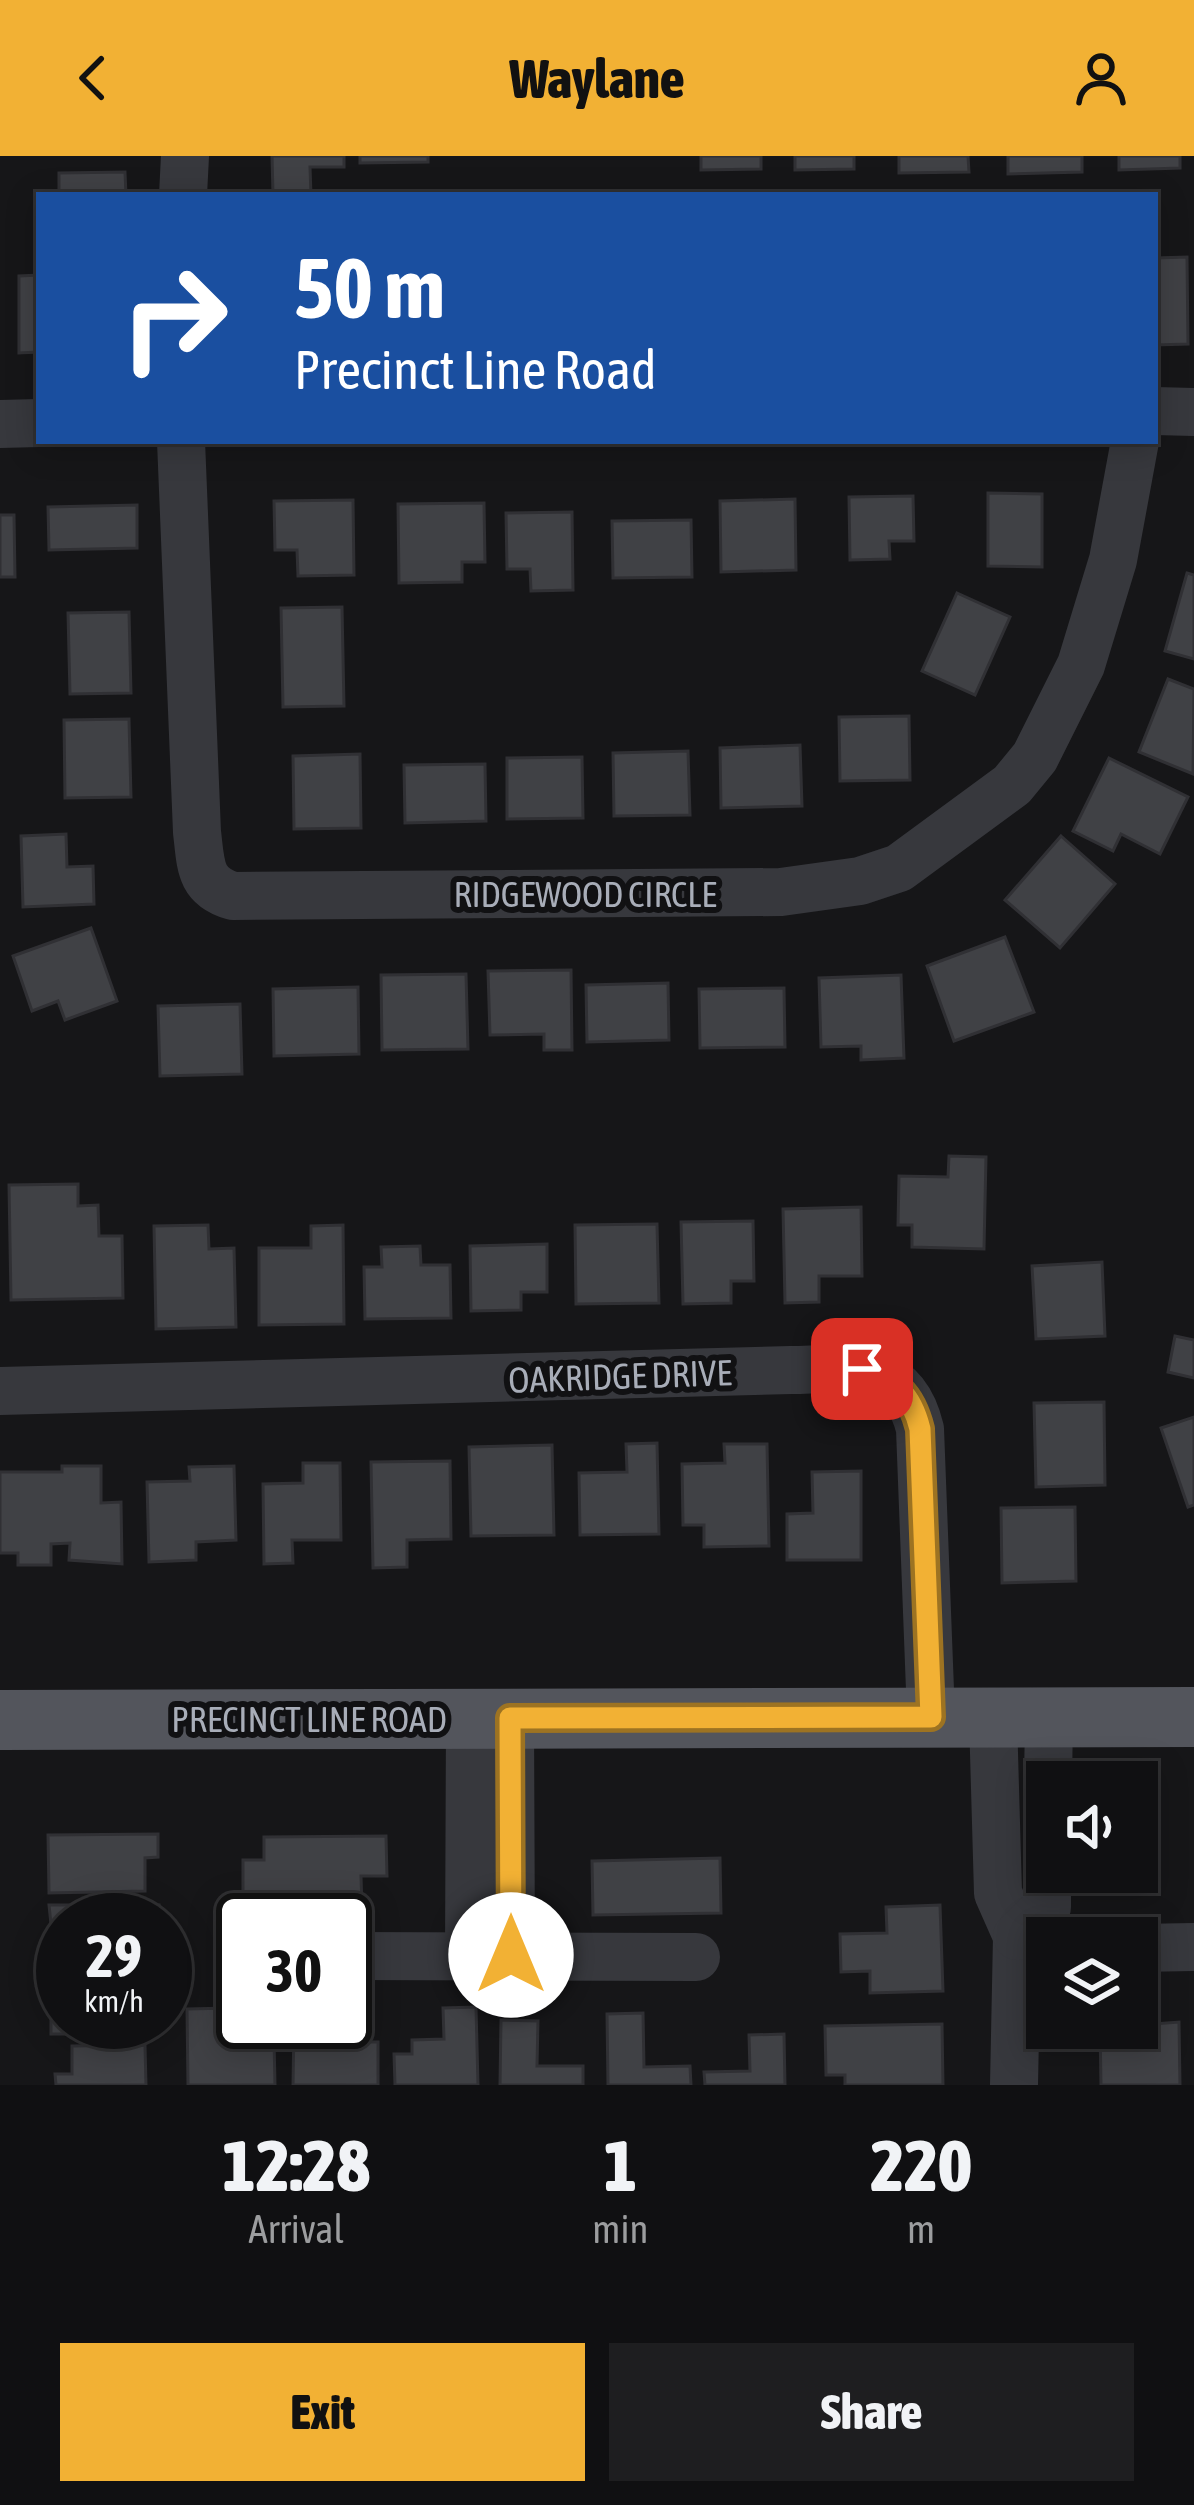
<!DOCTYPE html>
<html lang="en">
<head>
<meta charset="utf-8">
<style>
	:root { --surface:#101012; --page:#1e1e20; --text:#f1f3f6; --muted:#9c9d9f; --line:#303032; --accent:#f2b134 }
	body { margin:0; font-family:"Asap Condensed",sans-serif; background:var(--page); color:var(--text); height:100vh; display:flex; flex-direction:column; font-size:45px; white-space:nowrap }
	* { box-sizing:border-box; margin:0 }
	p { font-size:39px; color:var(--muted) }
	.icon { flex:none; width:66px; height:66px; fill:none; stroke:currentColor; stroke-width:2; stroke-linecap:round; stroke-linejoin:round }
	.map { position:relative; height:1929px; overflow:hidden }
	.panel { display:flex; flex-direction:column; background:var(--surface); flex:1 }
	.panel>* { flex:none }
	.top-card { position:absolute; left:36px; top:36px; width:1122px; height:252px; border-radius:0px; box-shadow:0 6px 30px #0003,0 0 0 3px var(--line); background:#1a4fa0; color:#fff; overflow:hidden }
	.fabs { position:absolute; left:1026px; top:1605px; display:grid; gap:24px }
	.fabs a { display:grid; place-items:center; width:132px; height:132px; border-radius:0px; background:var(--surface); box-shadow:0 6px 30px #0003,0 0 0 3px var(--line); font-size:60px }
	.speed { position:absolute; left:36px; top:1737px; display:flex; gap:24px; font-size:60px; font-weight:700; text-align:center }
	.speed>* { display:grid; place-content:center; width:156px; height:156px; border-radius:50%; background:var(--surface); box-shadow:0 6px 30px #0003,0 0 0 3px var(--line); line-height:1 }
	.speed small { font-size:30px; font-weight:400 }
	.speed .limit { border:6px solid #111; border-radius:18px; background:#fff; color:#111 }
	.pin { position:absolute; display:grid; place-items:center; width:102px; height:102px; color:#fff; margin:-51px; border-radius:24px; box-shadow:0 6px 18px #0006 }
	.me { position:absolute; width:132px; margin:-66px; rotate:0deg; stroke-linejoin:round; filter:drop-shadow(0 0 9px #0008) }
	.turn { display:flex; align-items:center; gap:42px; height:252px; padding:0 60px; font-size:54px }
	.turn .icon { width:156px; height:156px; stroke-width:2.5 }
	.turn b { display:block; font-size:84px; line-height:102px }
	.eta { display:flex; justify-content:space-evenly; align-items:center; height:204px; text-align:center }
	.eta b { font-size:72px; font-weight:800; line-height:84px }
	.primary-button { display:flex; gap:24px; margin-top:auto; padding:24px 60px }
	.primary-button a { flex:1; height:138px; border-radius:0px; background:var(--accent); color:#111; font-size:48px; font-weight:800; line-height:138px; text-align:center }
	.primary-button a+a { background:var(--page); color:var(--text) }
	header { display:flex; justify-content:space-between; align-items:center; height:156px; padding:0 60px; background:var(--accent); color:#111; font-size:54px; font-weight:800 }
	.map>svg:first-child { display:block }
	.building { fill:#404145; stroke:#303034; stroke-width:3 }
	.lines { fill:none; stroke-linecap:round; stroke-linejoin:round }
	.minor { stroke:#37383d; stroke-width:48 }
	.major { stroke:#53555c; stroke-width:60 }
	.route-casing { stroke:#9d7322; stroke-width:30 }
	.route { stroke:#f2b134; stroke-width:21 }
	.labels { text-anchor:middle; stroke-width:12; stroke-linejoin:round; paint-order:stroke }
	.street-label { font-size:36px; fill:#a8adb8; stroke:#111113 }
</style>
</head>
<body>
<header><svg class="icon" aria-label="back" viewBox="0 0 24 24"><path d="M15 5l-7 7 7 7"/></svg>Waylane<svg class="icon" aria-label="person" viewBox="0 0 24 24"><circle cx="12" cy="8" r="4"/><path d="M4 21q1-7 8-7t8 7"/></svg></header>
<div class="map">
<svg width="1194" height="1929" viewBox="0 0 1194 1929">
	<rect width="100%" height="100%" fill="#161618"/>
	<g class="building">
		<path d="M272,0H344V11H310L311,39H273Z"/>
		<path d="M360,0H428V6L360,7Z"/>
		<path d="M701,0H761V13L701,14Z"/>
		<path d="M795,0H854V13L795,14Z"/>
		<path d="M899,0H968L969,16L899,17Z"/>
		<path d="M1008,0H1082V16L1008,18Z"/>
		<path d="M1119,0H1180V12L1119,14Z"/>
		<path d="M125,16L126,39H59V17Z"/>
		<path d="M1187,101L1188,188L1155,189V102Z"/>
		<path d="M39,119V196L19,197V120Z"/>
		<path d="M988,337L1042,338V411L988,410Z"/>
		<path d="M913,340L914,385H889L890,403L850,404L849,341Z"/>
		<path d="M795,343L796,414L721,416L720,345Z"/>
		<path d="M353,344L354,419L298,420L297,394H275L274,345Z"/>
		<path d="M484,347L485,406H462V426L399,427L398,348Z"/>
		<path d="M137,349V392L49,394L48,351Z"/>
		<path d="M572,356L573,434L531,435L530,413H507L506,357Z"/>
		<path d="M0,359H14L15,421H0Z"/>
		<path d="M691,364L692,421L613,422L612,365Z"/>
		<path d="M1187,417L1194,419V503L1165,495Z"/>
		<path d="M957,437L1010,461L975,539L922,515Z"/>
		<path d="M342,451L344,550L283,551L281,452Z"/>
		<path d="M129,456L131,537L70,538L68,457Z"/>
		<path d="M1168,523L1194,533L1193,618L1139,596Z"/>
		<path d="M909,560L910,624L840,625L839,561Z"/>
		<path d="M129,563L131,641L65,642L64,564Z"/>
		<path d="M800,589L802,650L721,652L720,592Z"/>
		<path d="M688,595L690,659L614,660L613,597Z"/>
		<path d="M360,598L361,672L294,673L293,600Z"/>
		<path d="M582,601L583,662L507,663V602Z"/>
		<path d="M1109,602L1188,641L1160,698L1121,678L1113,695L1073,675Z"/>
		<path d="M485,608L486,665L405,667L404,609Z"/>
		<path d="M66,678L67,711L93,710L94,748L23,751L21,680Z"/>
		<path d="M1061,680L1115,728L1060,792L1005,744Z"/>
		<path d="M91,772L117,845L65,864L58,845L32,855L13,800Z"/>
		<path d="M1005,781L1034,856L954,885L927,810Z"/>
		<path d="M571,814L572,894H544V878L490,879L488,815Z"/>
		<path d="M466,818L468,893L382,894L381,819Z"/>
		<path d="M901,819L904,902L861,904V890L821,891L819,822Z"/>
		<path d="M668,827L669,884L587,886L586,829Z"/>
		<path d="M358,831L359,898L274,900L273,833Z"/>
		<path d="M784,832L785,891L700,892L699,833Z"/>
		<path d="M240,848L242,918L160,920L158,850Z"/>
		<path d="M949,1000L986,1001L984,1093L912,1091V1069H898L899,1020L948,1021Z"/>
		<path d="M78,1028V1050L98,1049L99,1080H122L123,1142L11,1144L9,1029Z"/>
		<path d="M861,1051L862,1120H819V1146L785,1147L783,1053Z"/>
		<path d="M753,1065L754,1125H731V1147L683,1148L681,1066Z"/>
		<path d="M657,1068L659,1147L576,1148L575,1069Z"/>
		<path d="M208,1069L209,1093L234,1092L236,1171L156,1173L154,1070Z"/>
		<path d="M343,1069L344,1168L259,1169V1092H311V1070Z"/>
		<path d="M547,1088V1136H521V1154L471,1155L470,1090Z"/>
		<path d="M420,1090L421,1109H450L451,1162L365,1163L364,1111H382L381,1091Z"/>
		<path d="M1102,1106L1105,1180L1036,1183L1032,1110Z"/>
		<path d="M1175,1180L1194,1184V1222L1168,1216Z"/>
		<path d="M1104,1246L1105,1329L1036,1331L1034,1247Z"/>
		<path d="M1194,1261V1349L1188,1351L1161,1272Z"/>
		<path d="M657,1287L659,1378L580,1379L579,1317L627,1316L626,1288Z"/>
		<path d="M724,1288H767L769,1390L704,1391V1369H683L682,1308L725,1307Z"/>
		<path d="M552,1289L554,1379L471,1380L469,1291Z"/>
		<path d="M450,1305L451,1383L407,1384V1411L373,1412L371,1306Z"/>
		<path d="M303,1307H340L341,1384H292L293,1407L264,1408L263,1328L303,1327Z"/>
		<path d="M62,1310H101V1347L121,1346L122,1408L69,1404L70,1387L51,1388V1409H18V1397H0V1316H62Z"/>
		<path d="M234,1310L236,1384L196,1386V1404L149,1406L147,1326L190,1325L189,1311Z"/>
		<path d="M861,1315V1404H787V1358L813,1357L812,1316Z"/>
		<path d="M1075,1351L1076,1425L1002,1427L1001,1352Z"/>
		<path d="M158,1678V1701L145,1702V1735L49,1737L48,1679Z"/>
		<path d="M386,1680L387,1720H361L362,1753H243V1704H264V1681Z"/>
		<path d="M720,1702L721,1757L593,1759L592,1705Z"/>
		<path d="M49,1749H159V1764H63V1808H55Z"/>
		<path d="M940,1749L943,1835L870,1837V1815L841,1816L840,1778L887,1777L886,1751Z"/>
		<path d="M51,1815H63V1866H144V1878H51Z"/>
		<path d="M476,1851L478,1929H395L394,1898H412V1884L444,1883L443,1852Z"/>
		<path d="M230,1852V1883L274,1882L275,1929H188L187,1853Z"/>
		<path d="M643,1857L644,1911L690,1910L691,1929H608L607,1858Z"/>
		<path d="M501,1864L538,1865L537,1910H583V1929H500Z"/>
		<path d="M294,1866H330L329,1886H378V1929H293Z"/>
		<path d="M1179,1866L1180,1929H1101L1100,1872Z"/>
		<path d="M942,1868L943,1929H845V1919H826L825,1870Z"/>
		<path d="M784,1878L785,1929H705L704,1916L750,1915L749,1879Z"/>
		<path d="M145,1889L146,1929H56L55,1918H72V1890Z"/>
	</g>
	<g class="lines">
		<g class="minor">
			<path d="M183,39L185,0"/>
			<path d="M1155,255L1194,256"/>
			<path d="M0,268L39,267"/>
			<path d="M181,285L197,676C201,709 199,730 233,740L781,736L860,725L899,712L1012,629L1035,601L1081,509L1113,404L1135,285"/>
			<path d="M0,1235L791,1214C850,1213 903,1202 920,1273L931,1560"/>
			<path d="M510,1562L511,1799"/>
			<path d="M993,1562L998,1737L1017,1780L1014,1929"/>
			<path d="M1048,1626L1049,1563"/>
			<path d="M1017,1780L1047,1751V1716"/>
			<path d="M1137,1792L1194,1791"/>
			<path d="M469,1799L470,1562"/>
			<path d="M345,1800L696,1801"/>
		</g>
		<path class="major" d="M0,1564L1194,1561"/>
	</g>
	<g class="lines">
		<g class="route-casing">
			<path id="route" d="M511,1799L510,1562L931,1561L920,1273C911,1237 896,1225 862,1213"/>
		</g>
		<use href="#route" class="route"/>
	</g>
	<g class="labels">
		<g class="street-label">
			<text x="585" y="751">RIDGEWOOD CIRCLE</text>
			<text transform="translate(620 1220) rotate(-2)" y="13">OAKRIDGE DRIVE</text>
			<text x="309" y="1576">PRECINCT LINE ROAD</text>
		</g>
	</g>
</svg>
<div class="fabs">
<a><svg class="icon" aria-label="sound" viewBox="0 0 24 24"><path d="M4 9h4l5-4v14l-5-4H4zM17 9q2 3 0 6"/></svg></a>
<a><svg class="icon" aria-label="layers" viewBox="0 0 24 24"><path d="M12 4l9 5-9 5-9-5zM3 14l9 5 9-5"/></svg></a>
</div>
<div class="speed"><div>29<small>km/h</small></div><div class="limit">30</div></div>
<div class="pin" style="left:862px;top:1213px;background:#d93025"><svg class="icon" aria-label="arrive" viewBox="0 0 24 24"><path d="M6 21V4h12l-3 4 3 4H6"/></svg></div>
<svg class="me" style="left:511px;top:1799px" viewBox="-20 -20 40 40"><circle r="19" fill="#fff"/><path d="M0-13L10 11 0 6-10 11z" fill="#f2b134"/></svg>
<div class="top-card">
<div class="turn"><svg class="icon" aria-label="right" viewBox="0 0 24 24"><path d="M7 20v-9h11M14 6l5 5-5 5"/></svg><div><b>50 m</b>Precinct Line Road</div></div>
</div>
</div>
<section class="panel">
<div class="eta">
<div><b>12:28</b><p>Arrival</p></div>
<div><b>1</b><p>min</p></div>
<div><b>220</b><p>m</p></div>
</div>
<div class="primary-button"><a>Exit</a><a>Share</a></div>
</section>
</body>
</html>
